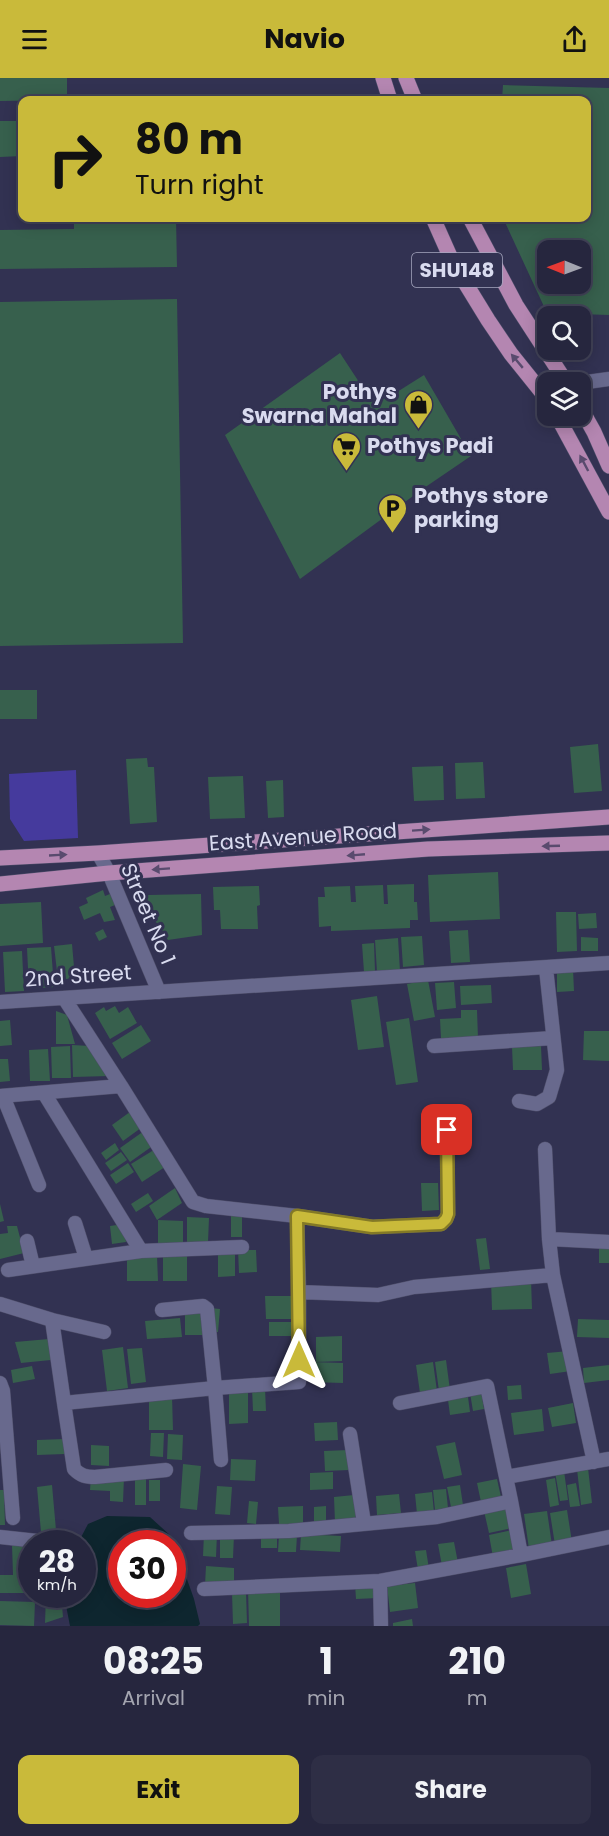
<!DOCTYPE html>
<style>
:root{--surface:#26263e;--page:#2e2e45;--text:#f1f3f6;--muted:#a4a5b0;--line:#424358;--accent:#c9ba3a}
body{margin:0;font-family:Poppins,sans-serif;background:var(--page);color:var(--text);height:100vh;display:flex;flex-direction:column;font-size:22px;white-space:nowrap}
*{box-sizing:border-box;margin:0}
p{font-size:20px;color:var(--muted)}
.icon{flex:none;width:33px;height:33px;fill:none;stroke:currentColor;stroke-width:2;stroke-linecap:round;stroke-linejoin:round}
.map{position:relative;height:1548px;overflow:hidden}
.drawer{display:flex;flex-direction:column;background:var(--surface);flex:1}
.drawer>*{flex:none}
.top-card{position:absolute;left:18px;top:18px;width:573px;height:126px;border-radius:12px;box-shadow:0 3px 15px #0003,0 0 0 2px var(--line);background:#c9ba3a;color:#111;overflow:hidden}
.needle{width:39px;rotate:271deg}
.controls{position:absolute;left:537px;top:162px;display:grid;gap:12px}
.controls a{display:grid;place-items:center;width:54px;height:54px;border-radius:12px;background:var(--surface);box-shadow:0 3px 15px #0003,0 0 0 2px var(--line);font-size:30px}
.speed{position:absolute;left:18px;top:1452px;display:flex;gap:12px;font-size:30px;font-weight:700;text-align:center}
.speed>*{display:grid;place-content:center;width:78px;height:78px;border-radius:50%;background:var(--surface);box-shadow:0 3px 15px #0003,0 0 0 2px var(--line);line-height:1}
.speed small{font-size:15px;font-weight:400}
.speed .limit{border:9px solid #d22;background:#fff;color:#111}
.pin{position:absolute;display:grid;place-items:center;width:51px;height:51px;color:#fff;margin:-26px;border-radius:12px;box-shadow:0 3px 9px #0006}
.me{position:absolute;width:66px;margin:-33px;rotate:0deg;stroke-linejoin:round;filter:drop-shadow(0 0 4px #0008)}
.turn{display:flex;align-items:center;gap:21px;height:126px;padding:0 18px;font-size:27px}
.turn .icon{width:78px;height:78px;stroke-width:2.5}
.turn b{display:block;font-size:42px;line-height:51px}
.eta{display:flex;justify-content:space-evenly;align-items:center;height:102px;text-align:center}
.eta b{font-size:36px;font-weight:700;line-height:42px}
.button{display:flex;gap:12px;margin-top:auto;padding:12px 18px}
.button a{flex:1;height:69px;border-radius:12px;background:var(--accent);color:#111;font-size:24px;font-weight:700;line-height:69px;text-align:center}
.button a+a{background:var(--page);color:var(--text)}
header{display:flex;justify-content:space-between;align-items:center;height:78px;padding:0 18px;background:var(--accent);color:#111;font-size:27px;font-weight:700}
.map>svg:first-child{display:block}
.green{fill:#453a9d}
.water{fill:#0e262f;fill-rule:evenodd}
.building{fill:#37604d;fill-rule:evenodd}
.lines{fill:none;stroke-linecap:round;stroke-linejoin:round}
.minor-casing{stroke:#4f4f6b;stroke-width:15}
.major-casing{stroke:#4f4f6b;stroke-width:16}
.minor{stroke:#68698d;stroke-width:14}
.major{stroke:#b486b1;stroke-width:15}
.oneway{fill:#594b6e}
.route-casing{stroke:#837926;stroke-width:15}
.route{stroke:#c9ba3a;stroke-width:10}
.labels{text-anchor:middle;stroke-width:6;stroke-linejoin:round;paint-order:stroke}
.shield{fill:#323252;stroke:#a7a8c0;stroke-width:1.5}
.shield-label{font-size:20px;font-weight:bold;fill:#d9dbef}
.poi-label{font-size:21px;font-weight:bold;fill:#d9dbef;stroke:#323252;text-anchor:start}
.street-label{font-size:21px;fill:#d9dbef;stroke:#323252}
</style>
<header><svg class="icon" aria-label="menu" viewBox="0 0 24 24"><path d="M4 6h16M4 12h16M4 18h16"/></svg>Navio<svg class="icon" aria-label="share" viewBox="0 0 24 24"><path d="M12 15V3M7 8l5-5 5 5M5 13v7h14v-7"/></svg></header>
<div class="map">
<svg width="609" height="1548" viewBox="0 0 609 1548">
<rect width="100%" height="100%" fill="#323252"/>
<path class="green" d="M 76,692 L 78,760 L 24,763 L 10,741 L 9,696 Z"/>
<path class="water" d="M 107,1438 L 150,1439 L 172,1459 L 194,1521 L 200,1546 L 198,1548 L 70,1548 L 64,1517 L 82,1516 L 82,1466 L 78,1465 L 88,1446 ZM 122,1466 L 172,1466 L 172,1516 L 122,1516 Z"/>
<path class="building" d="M 0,0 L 67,0 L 67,22 L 0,23 Z
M 503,7 L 609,10 L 609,237 L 547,235 L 503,140 L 586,140 L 586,22 L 502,22 ZM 548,172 L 580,172 L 580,206 L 548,206 Z
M 0,43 L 22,43 L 22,78 L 0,79 Z
M 74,140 L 176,140 L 177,189 L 0,191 L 0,152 L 74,151 Z
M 177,221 L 183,565 L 0,568 L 0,224 Z
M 340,275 L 359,304 L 397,314 L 424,297 L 471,378 L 424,410 L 300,501 L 225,357 Z
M 0,612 L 37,612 L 37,641 L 0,641 Z
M 598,666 L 602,713 L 574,715 L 570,669 Z
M 147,680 L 148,689 L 154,689 L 157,744 L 130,746 L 126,681 Z
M 483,684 L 485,720 L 456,721 L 455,685 Z
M 443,688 L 444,722 L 414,723 L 412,689 Z
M 243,698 L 245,740 L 210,741 L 208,699 Z
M 283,702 L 284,739 L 268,740 L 266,703 Z
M 498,794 L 500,841 L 430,844 L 428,797 Z
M 414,806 L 414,824 L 417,824 L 418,842 L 410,842 L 410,850 L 331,853 L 331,848 L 319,849 L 318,819 L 325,819 L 324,809 L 350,808 L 351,824 L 356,824 L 355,808 L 383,807 L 384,826 L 388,826 L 387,807 Z
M 259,808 L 260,827 L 257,828 L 258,851 L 221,851 L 220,832 L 214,832 L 213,809 Z
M 103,812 L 105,818 L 110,816 L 115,827 L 110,829 L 115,842 L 104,844 L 100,835 L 84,842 L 79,829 L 88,825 L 86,820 Z
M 201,816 L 202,857 L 168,862 L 144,826 L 148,817 Z
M 41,824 L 43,865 L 0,868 L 0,826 Z
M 556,834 L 576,834 L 577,873 L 557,874 Z
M 596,835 L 597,850 L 579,851 L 578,836 Z
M 103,851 L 107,859 L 99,863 L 95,855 Z
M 468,852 L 470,884 L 451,885 L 449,853 Z
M 422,858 L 424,887 L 403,889 L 401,859 Z
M 581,859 L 598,860 L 598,873 L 581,873 Z
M 398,860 L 400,893 L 377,894 L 375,862 Z
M 374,865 L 375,893 L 364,894 L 362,866 Z
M 72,866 L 75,900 L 58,902 L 54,868 Z
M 51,869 L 54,909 L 29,911 L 27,870 Z
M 22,873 L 24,913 L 5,914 L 3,874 Z
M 573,891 L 574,913 L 557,914 L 557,892 Z
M 428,902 L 435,939 L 414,943 L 407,906 Z
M 454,904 L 456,930 L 437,932 L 435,905 Z
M 491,907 L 492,925 L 461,927 L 460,908 Z
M 377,918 L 384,969 L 358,972 L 351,922 Z
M 115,928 L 119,935 L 128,929 L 137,945 L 110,961 L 95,935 L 104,929 L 106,933 Z
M 461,932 L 477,932 L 478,960 L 441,960 L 440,941 L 461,940 Z
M 56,933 L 67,937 L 75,966 L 56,966 Z
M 409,940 L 418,1004 L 396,1007 L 386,944 Z
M 10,942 L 12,967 L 0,968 L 0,943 Z
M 141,947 L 151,963 L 122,981 L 112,965 Z
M 584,953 L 609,953 L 609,983 L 583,982 Z
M 72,967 L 90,968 L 109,998 L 73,999 Z
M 70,968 L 71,1000 L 52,1000 L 51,969 Z
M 541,968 L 542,992 L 513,992 L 512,969 Z
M 48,971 L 50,1003 L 30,1003 L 29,972 Z
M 0,981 L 8,981 L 10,1003 L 0,1004 Z
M 134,1031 L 145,1047 L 123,1063 L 112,1047 Z
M 144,1053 L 154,1067 L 130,1084 L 120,1070 Z
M 115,1065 L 119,1072 L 106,1082 L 101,1075 Z
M 157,1070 L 168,1087 L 142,1104 L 131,1086 Z
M 121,1074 L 127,1082 L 111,1093 L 105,1085 Z
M 128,1085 L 134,1094 L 116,1106 L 110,1097 Z
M 421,1105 L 438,1105 L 439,1132 L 422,1133 Z
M 175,1110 L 182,1125 L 157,1142 L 149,1128 Z
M 148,1115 L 153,1123 L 136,1134 L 131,1126 Z
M 0,1126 L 4,1143 L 0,1144 Z
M 231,1133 L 242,1133 L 242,1159 L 231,1159 Z
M 187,1139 L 209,1140 L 208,1164 L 187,1164 Z
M 158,1142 L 183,1143 L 183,1166 L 158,1165 Z
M 123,1146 L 126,1164 L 112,1166 L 110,1148 Z
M 7,1148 L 17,1148 L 24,1175 L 0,1181 L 0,1156 L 8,1155 Z
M 486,1160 L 490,1191 L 480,1192 L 476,1161 Z
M 609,1170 L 609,1185 L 599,1185 L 599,1171 Z
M 218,1171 L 235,1171 L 235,1198 L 218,1199 Z
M 238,1172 L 256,1172 L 257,1194 L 239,1195 Z
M 127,1178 L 157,1178 L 158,1203 L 127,1203 Z
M 163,1178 L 187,1178 L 187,1203 L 163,1203 Z
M 531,1201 L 532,1231 L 492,1232 L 491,1202 Z
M 265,1218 L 297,1218 L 297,1241 L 266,1241 Z
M 210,1230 L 220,1231 L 218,1254 L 210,1254 Z
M 185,1236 L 204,1236 L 207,1257 L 185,1257 Z
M 180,1240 L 182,1259 L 147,1261 L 145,1243 Z
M 578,1241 L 609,1242 L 609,1260 L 577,1259 Z
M 269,1244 L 294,1244 L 295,1258 L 269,1258 Z
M 342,1258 L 342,1283 L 316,1284 L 316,1259 Z
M 49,1261 L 51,1282 L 21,1285 L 15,1264 Z
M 123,1269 L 128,1310 L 107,1313 L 102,1272 Z
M 142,1270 L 146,1304 L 131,1306 L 127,1271 Z
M 569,1273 L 571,1293 L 550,1296 L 547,1275 Z
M 446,1282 L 450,1312 L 439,1313 L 435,1284 Z
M 310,1284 L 343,1285 L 343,1305 L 310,1304 Z
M 433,1284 L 437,1313 L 420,1315 L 416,1287 Z
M 609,1287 L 609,1302 L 584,1305 L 583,1290 Z
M 32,1288 L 35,1301 L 13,1305 L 11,1292 Z
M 521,1307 L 522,1321 L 508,1322 L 507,1308 Z
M 248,1309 L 248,1345 L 229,1346 L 229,1310 Z
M 252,1310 L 265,1310 L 266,1333 L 253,1333 Z
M 481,1313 L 484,1331 L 473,1333 L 470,1315 Z
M 149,1318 L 172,1318 L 173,1352 L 149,1352 Z
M 468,1319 L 470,1334 L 450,1337 L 448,1322 Z
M 573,1325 L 576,1345 L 552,1349 L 548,1330 Z
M 542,1331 L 544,1353 L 514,1357 L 511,1335 Z
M 337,1344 L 338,1362 L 315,1363 L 314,1345 Z
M 151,1355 L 164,1355 L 163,1379 L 150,1378 Z
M 168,1356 L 183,1357 L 182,1382 L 167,1381 Z
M 65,1361 L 65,1376 L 37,1377 L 37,1362 Z
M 455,1364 L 462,1397 L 444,1401 L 436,1368 Z
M 91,1367 L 109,1368 L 109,1388 L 91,1387 Z
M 349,1372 L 349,1392 L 325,1393 L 324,1373 Z
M 231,1381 L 256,1382 L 255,1403 L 230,1402 Z
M 183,1386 L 201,1388 L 197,1432 L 180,1430 Z
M 588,1390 L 592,1425 L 581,1427 L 577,1391 Z
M 564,1393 L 568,1422 L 560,1423 L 555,1394 Z
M 333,1394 L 333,1411 L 310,1412 L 310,1395 Z
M 135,1398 L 146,1398 L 146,1427 L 135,1427 Z
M 91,1399 L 124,1399 L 123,1424 L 110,1423 L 110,1413 L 90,1412 Z
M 555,1400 L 559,1427 L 550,1429 L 546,1402 Z
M 497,1401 L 501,1419 L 481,1424 L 477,1405 Z
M 149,1402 L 160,1402 L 160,1423 L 149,1423 Z
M 576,1405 L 580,1428 L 570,1429 L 567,1407 Z
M 52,1407 L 56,1452 L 41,1454 L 37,1409 Z
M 460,1407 L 463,1427 L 451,1429 L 447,1409 Z
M 217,1408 L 232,1409 L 230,1437 L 215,1436 Z
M 446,1411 L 448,1430 L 435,1432 L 433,1412 Z
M 0,1412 L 4,1412 L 5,1447 L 0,1447 Z
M 432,1414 L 434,1434 L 417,1436 L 415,1416 Z
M 399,1416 L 401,1435 L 377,1437 L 376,1418 Z
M 354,1417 L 356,1442 L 335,1444 L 334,1419 Z
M 249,1423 L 258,1424 L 256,1446 L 247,1445 Z
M 303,1428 L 303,1446 L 279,1446 L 278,1429 Z
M 326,1428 L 326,1445 L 314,1445 L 314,1429 Z
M 507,1428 L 512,1450 L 489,1455 L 484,1433 Z
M 567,1432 L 572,1464 L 555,1467 L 550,1435 Z
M 547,1433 L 552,1467 L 529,1471 L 524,1436 Z
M 512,1452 L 517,1474 L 493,1479 L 489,1457 Z
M 261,1455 L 277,1455 L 277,1470 L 261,1470 Z
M 204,1456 L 217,1456 L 216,1479 L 203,1478 Z
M 279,1456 L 297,1457 L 296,1474 L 278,1474 Z
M 301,1456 L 341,1458 L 340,1474 L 300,1472 Z
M 220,1457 L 234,1457 L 233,1480 L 220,1480 Z
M 454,1464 L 458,1485 L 442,1488 L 438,1466 Z
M 12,1467 L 32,1467 L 32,1515 L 0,1515 L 0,1497 L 13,1497 Z
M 426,1472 L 429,1491 L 418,1492 L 415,1473 Z
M 526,1486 L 531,1516 L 511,1520 L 506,1490 Z
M 206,1488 L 234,1490 L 234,1508 L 205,1507 Z
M 377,1505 L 378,1520 L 356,1521 L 355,1506 Z
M 415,1505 L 418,1530 L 390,1534 L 387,1508 Z
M 248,1511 L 280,1511 L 280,1548 L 249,1548 Z
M 246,1514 L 247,1545 L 233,1546 L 232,1515 Z
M 46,1516 L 61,1516 L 63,1539 L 45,1545 Z
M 0,1523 L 35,1524 L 34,1548 L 0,1547 Z
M 412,1541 L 413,1548 L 393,1548 L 393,1545 Z"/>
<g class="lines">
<defs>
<path id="minor" d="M 580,305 L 609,301
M 98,775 L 109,795 L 159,914
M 0,924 L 609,885
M 434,968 L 553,960
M 121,1008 L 193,1124 L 206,1128 L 297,1138 L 372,1149 L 441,1146 L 446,1141 L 448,1136 L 447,1052
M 44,1015 L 141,1173
M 0,1018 L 121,1008 L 64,920
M 3,1018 L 39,1107
M 519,1023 L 537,1026 L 549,1019 L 557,992 L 546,890
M 545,1071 L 549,1161 L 553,1197 L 594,1384
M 297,1138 L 299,1214 L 378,1217 L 414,1209 L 553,1197
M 75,1145 L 86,1180
M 549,1161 L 609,1164
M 27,1163 L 33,1188
M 8,1192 L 141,1173 L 242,1169
M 0,1226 L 52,1242
M 162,1232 L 203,1228 L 207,1231 L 215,1310 L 299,1304 L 299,1214
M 104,1254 L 52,1242 L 64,1325 L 215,1310 L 221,1382
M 0,1305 L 3,1313 L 13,1440
M 64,1325 L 74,1391 C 81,1398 86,1399 95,1399 L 166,1392
M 400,1325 L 487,1308 L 511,1423 L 521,1477
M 350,1356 L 364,1445
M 506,1399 L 609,1381
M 191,1455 L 289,1453 L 437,1439 L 511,1423
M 0,1459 L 37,1463
M 380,1503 L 381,1548
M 204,1511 L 380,1503 L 521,1477 L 609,1459"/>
<path id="major" d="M 383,0 L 390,22
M 406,0 L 415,22
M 433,140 L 453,185 L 488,242 L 511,276 L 548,322
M 470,140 L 516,227 L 566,304
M 580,329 L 594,354 L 609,388
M 557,338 L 609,434
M 0,780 L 98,775 L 609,739
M 0,806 L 109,795 L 428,771 L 609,765"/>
</defs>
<use href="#minor" class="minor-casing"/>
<use href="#major" class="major-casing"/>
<use href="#minor" class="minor"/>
<use href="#major" class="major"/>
</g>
<defs><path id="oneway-solid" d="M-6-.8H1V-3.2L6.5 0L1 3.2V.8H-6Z" transform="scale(1.5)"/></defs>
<g class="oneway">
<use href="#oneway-solid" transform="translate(517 283) rotate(-130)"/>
<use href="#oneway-solid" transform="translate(584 385) rotate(-118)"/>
<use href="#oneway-solid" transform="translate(421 752) rotate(-4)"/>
<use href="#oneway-solid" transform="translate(551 768) rotate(178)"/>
<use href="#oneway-solid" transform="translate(58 777) rotate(-3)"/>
<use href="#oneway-solid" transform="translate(356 777) rotate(175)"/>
<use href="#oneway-solid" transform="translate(161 791) rotate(176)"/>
</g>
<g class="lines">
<defs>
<path id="route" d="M 299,1282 L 297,1138 L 372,1149 L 441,1146 L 446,1141 L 448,1136 L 447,1052"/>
</defs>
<use href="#route" class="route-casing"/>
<use href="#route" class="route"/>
</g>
<defs>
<symbol id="shop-pin" viewBox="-11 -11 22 30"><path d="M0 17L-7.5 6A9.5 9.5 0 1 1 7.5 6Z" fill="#c9ba3a" stroke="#323252"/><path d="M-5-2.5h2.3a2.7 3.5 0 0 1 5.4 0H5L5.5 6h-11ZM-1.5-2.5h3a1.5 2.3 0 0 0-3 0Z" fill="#111"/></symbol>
<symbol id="supermarket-pin" viewBox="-11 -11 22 30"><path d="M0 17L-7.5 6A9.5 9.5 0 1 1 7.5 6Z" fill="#c9ba3a" stroke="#323252"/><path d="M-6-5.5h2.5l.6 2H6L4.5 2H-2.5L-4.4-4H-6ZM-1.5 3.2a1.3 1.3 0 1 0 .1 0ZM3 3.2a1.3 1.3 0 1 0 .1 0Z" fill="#111"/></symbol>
<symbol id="parking-pin" viewBox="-11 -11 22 30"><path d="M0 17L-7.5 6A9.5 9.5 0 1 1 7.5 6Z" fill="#c9ba3a" stroke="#323252"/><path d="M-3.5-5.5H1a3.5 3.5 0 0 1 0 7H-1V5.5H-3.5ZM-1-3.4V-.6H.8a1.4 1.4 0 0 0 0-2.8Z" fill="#111"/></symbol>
</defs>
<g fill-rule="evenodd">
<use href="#shop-pin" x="402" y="310" width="33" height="45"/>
<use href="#supermarket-pin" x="330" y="352" width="33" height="45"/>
<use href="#parking-pin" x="376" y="414" width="33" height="45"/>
</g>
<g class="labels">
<rect class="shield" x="412" y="175" width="90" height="34" rx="4.5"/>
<g class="shield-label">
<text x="457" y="199">SHU148</text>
</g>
<g class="poi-label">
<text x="397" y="321" text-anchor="end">Pothys<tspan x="397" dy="24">Swarna Mahal</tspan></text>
<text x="367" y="375">Pothys Padi</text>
<text x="414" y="425">Pothys store<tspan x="414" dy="24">parking</tspan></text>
</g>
<g class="street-label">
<text transform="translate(303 759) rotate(-4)" y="7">East Avenue Road</text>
<text transform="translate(148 836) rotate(67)" y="7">Street No 1</text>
<text transform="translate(78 898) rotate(-4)" y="7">2nd Street</text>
</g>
</g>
</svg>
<div class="controls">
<a><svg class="needle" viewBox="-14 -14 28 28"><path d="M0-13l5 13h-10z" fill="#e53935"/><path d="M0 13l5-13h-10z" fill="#a4a5b0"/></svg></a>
<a><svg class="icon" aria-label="search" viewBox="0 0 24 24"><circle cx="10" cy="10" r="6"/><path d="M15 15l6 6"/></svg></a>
<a><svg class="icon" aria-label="layers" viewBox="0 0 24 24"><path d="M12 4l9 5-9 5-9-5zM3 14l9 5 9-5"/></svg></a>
</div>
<div class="speed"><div>28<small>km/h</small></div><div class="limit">30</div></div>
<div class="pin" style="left:447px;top:1052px;background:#d93025"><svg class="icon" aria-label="arrive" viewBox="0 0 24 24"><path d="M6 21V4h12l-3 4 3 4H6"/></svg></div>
<svg class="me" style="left:299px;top:1282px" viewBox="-20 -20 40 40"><path d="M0-17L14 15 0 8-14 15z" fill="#c9ba3a" stroke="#fff" stroke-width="4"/></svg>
<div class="top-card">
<div class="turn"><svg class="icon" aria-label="right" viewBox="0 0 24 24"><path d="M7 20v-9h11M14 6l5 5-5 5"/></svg><div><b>80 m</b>Turn right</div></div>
</div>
</div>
<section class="drawer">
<div class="eta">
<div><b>08:25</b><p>Arrival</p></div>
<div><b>1</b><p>min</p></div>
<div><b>210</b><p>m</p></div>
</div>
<div class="button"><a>Exit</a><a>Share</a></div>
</section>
